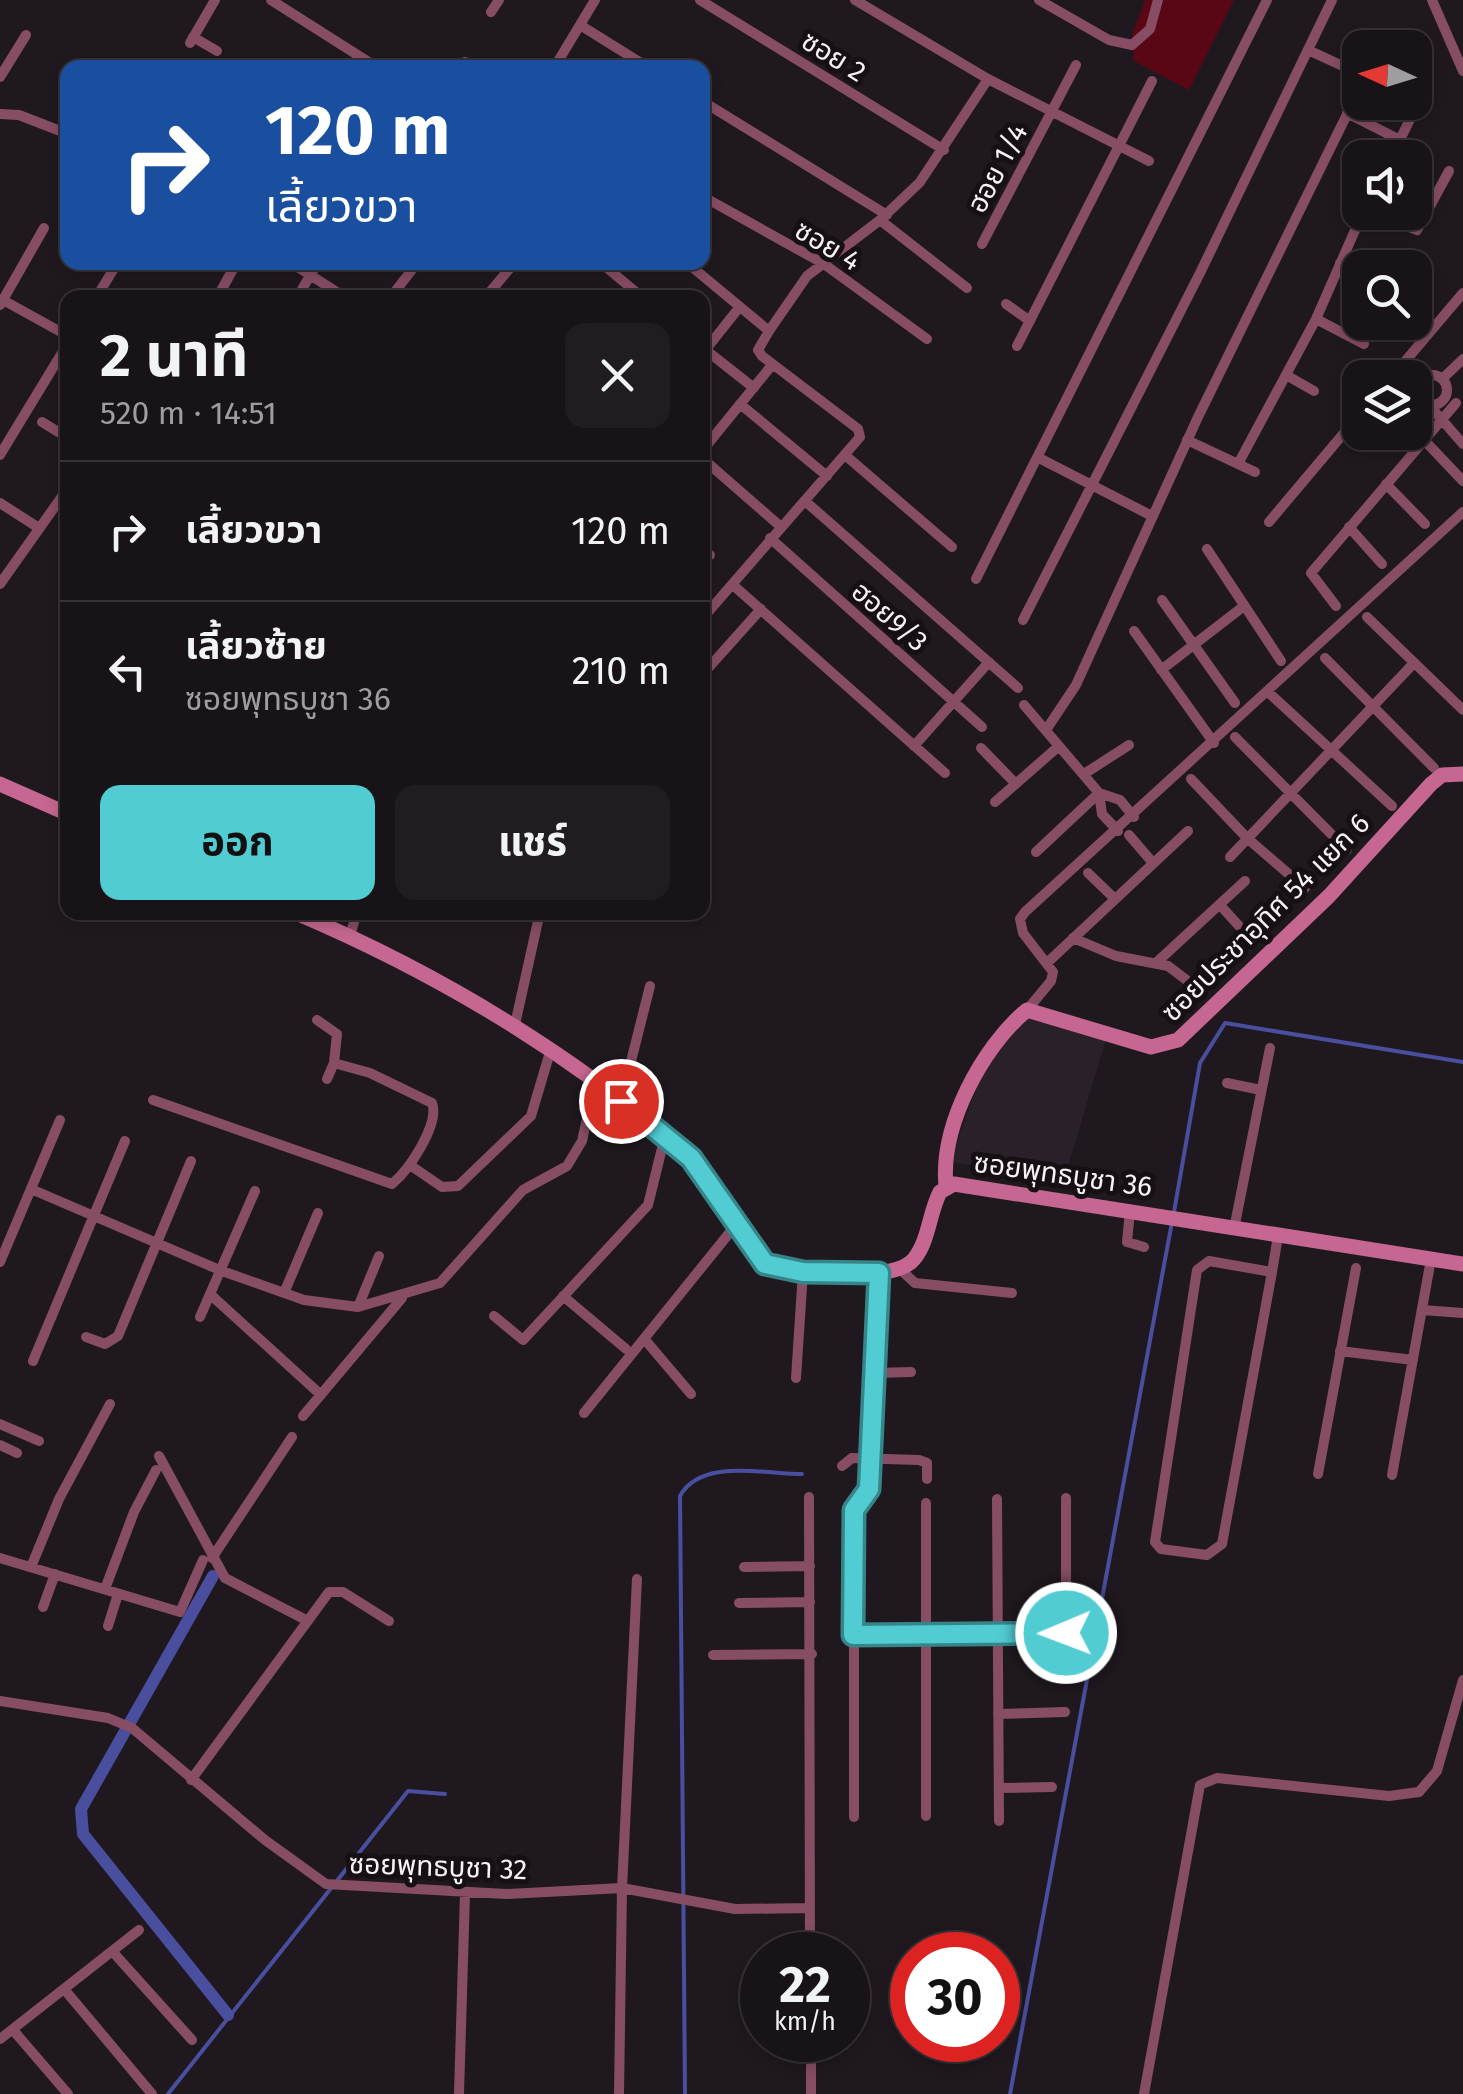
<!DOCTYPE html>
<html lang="th">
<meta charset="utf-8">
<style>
:root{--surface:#171317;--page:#201c20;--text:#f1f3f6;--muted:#9e9ea1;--line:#363236;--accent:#51ccd3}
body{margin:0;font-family:"Fira Sans","Noto Sans Thai",sans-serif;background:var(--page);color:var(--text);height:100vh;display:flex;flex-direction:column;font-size:38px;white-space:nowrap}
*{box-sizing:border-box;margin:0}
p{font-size:32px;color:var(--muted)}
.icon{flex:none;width:55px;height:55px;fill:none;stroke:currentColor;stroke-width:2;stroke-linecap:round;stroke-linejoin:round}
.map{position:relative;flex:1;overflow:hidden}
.details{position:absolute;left:60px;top:290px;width:650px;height:630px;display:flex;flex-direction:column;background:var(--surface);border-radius:20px;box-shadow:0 5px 15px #0003,0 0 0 2px var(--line)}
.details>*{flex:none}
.top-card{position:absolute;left:60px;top:60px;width:650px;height:210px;border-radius:20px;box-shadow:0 5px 15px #0003,0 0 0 2px var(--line);background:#1a4fa0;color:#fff;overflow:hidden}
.needle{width:65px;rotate:274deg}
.controls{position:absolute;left:1342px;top:30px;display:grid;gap:20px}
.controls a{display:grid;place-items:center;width:90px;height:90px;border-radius:20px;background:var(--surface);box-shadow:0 5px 15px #0003,0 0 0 2px var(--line);font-size:50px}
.speed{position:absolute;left:740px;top:1932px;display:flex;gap:20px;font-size:50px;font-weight:700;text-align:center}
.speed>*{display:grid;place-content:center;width:130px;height:130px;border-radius:50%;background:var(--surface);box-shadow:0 5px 15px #0003,0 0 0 2px var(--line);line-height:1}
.speed small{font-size:25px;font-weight:400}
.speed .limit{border:15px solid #d22;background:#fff;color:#111}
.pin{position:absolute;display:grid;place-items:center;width:85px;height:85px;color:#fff;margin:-42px;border:5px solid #fff;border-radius:50%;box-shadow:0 2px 10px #0007}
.me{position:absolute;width:110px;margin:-55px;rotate:269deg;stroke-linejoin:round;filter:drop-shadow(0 0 8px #0008)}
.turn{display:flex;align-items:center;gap:35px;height:210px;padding:0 40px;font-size:45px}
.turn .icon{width:130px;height:130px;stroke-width:2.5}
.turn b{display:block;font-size:70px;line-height:85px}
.round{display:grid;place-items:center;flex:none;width:105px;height:105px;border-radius:20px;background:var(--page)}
.overview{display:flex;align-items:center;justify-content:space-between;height:170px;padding:0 40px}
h1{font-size:60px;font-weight:700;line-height:75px}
.primary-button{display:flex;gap:20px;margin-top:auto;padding:20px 40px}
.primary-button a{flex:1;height:115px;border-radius:20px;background:var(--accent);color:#111;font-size:40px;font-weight:700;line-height:115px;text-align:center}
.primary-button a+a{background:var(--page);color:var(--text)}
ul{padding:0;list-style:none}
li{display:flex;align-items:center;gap:30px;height:140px;padding:0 40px;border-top:2px solid var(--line)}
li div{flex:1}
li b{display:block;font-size:38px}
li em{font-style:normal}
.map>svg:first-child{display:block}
.built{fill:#2a202a}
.green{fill:#5a0715}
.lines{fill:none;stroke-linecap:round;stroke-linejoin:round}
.stream{stroke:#494e9e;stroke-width:4}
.canal{stroke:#494e9e;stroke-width:12}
.street{stroke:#874d65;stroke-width:10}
.secondary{stroke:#c56790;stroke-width:15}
.route-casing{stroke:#358589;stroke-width:25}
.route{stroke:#51ccd3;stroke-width:18}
.labels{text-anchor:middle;stroke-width:10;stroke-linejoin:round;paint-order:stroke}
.street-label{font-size:28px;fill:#f6f2f5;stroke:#161015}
</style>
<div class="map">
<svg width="1463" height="2094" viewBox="0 0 1463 2094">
<rect width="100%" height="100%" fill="#1f191f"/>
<path class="built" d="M 1028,1017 L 1106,1039 L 1064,1180 L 950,1162 L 983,1070 Z"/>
<path class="green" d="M 1145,0 L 1234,0 L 1189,90 L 1134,61 L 1132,35 Z"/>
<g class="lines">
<path class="stream" d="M 1174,1212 L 1200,1063 L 1225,1023 L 1463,1062
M 168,2094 L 408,1791 L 445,1794
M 685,2094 L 680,1496 C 701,1458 764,1474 802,1474
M 1010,2094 L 1172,1222"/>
<path class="canal" d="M 213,1576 L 81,1809 L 83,1834 L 228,2015"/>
<path class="street" d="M 271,0 L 378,68
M 700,0 L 944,150
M 855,0 L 988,79 L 1149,161
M 1039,0 L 1109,40 L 1132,45 L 1150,29 L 1158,0
M 1432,0 L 1463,71
M 491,12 L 499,0
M 580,25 L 649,68
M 193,37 L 217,51
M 190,43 L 215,0
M 1379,48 L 1384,38
M 1308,50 L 1360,74
M 465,62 L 472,68
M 102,68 L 104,63
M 554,68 L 595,0
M 0,77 L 26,35
M 702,101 L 887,215
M 1347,113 L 1400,140
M 0,114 L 19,115 L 68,134
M 1391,158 L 1418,103
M 702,196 L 824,264 L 927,339
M 1373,212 L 1417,230 L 1449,171
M 880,220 L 967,288
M 982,244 L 1076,65
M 290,262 L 346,298
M 600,262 L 643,298
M 686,262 L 769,331 L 807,276 L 880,220 L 920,182 L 988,79
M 1340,263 L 1360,272
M 151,265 L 153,262
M 96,298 L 116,265
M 217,298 L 237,262
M 297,298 L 318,262
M 390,298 L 418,262
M 485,298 L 515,262
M 3,300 L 68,336
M 1006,304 L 1030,321
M 0,305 L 44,228
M 1316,319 L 1364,344
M 1017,346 L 1152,81
M 702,347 L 754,388
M 703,353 L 738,309
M1417 390a15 15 0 1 1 30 0a15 15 0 1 1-30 0Z
M 1286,375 L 1314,391
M 1391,378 L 1463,293
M 1442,379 L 1463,359
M 740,404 L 827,476
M 1429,405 L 1463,444
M 42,422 L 68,438
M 1187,440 L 1255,472
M 1424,440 L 1463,481
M 702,451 L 772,365
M 0,455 L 68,343
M 845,455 L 952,547
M 702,458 L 780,526
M 1039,458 L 1152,516
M 1238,464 L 1316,319 L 1363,212
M 1386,484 L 1425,524
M 805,501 L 1018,688
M 0,503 L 39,528
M 1269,522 L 1360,414
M 1349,527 L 1382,564
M 770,538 L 982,727
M 702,549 L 710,555
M 1207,549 L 1281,661
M 976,579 L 1267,0
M 0,584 L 68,488
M 733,585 L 945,773
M 1162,600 L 1235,703
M 1336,606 L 1311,573 L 1456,403
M 1367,617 L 1463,710
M 702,619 L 860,437 L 858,429 L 762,356 L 758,350 L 769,331
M 1023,620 L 1200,273 L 1332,0
M 1134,631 L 1214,743
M 1325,658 L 1434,768
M 1161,670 L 1244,606
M 702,675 L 761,609
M 1268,692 L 1392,806
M 1024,705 L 1099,793 L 1102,814 L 1118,831
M 1046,730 L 1076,685 L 1198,417 L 1360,88
M 1235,737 L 1347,850
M 914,746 L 989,662
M 981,748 L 1016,784
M 1084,774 L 1129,745
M 1191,779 L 1247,838 L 1305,888
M 1099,793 L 1120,800 L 1134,817
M 995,802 L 1059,746
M 1129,835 L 1153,863
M 1036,852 L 1099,793
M 1230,857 L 1413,664
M 1088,873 L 1113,897
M 1220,905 L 1248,936
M 350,936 L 357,912
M 1073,938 L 1116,956 L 1168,966 L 1201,991
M 1048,962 L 1188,831
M 1157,962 L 1245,881
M 1027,1010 L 1051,981 L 1053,972 L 1023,933 L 1020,919 L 1025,912 L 1463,512
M 317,1020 L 337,1034 L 334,1063
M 514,1029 L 540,912
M 1227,1083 L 1261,1090
M 153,1100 L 392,1184 C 409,1170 440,1124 432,1103 L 370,1073 L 334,1063 L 327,1079
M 621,1101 L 650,986
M 410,1165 L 442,1187 L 458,1186 L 531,1116 L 550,1052
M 31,1189 L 222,1271 L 304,1300 L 358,1307 L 440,1283 L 523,1190 L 567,1166 L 582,1141 L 595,1083
M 1130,1211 L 1127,1242 L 1144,1247
M 1234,1229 L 1270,1048
M 1209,1261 L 1272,1272 L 1222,1544 L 1207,1555 L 1161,1549 L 1155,1542 L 1197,1270 Z
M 0,1262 L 60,1120
M 901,1270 L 915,1283 L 1012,1293
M 1272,1272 L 1278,1236
M 284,1293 L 318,1213
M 211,1295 L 321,1395
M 563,1296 L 626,1349
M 358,1307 L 379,1256
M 1422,1310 L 1463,1313
M 494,1316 L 523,1340 L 648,1205 L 665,1136
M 200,1317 L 255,1191
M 86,1337 L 105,1344 L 118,1336 L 191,1161
M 646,1341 L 691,1394
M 1340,1351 L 1413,1360
M 33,1361 L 125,1141
M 875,1373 L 911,1372
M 796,1378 L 803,1272
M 584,1413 L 735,1226
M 303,1416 L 402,1298
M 0,1424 L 39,1441
M 0,1445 L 17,1453
M 159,1456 L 225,1578 L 308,1621
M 842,1466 L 852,1458 L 919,1460 L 927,1463 L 927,1479
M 1318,1474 L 1356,1268
M 1392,1475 L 1431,1259
M 809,1497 L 810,1955
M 1066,1498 L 1066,1633
M 997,1499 L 999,1821
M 0,1558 L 180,1612 L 203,1560
M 212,1558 L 292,1437
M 31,1567 L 59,1499 L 110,1404
M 744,1567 L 810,1566
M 105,1589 L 134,1512 L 156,1470
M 739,1603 L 810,1602
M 43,1607 L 55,1574
M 108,1626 L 118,1594
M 853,1635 L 1074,1632
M 713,1655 L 812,1654
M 0,1701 L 108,1718 L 132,1728 L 265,1840 L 326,1884 L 506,1894 L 622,1888 L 735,1909 L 810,1908
M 998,1714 L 1065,1712
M 191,1780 L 329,1592 L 343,1592 L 389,1621
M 999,1788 L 1052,1787
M 926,1816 L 926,1503
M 854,1817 L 854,1510 L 869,1489 L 879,1273
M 112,1951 L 192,2040
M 64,1989 L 152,2094
M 13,2030 L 68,2094
M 0,2039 L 139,1930
M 811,2040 L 811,2094
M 459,2094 L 465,1893
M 619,2094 L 622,1888 L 637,1579
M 1144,2094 L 1200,1785 L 1217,1778 L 1389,1796 L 1419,1792 L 1437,1771 L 1463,1680"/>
<path class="secondary" d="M 0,784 L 68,814
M 294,912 C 431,970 563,1049 677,1145 C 714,1176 733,1249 775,1269 C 803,1274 896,1283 914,1259 C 929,1241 929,1213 940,1192 L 954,1184 L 1463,1264
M 946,1186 C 940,1126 982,1047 1027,1010 L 1151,1047 L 1178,1040 L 1329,896 L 1431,784 L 1442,775 L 1463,774"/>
</g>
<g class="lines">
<defs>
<path id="route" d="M 621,1101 L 691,1158 L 765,1264 L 803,1272 L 879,1273 L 869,1489 L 854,1510 L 853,1635 L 1066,1633"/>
</defs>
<use href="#route" class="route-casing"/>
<use href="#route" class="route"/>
</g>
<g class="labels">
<g class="street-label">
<text transform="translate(834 56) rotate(32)" y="10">ซอย 2</text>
<text transform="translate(997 168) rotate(-62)" y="10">ฮอย 1/4</text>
<text transform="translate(828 245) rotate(31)" y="10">ซอย 4</text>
<text transform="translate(890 616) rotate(41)" y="10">ฮอย9/3</text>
<text transform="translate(1265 917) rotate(-45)" y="10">ซอยประชาอุทิศ 54 แยก 6</text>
<text transform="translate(1063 1174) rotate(8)" y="10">ซอยพุทธบูชา 36</text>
<text transform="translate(438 1866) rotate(2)" y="10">ซอยพุทธบูชา 32</text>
</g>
</g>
</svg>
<div class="controls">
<a><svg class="needle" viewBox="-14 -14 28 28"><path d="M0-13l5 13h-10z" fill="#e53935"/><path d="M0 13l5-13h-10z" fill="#9e9ea1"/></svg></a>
<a><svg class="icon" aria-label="sound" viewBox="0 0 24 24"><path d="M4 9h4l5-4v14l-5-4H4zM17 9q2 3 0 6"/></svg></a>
<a><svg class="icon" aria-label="search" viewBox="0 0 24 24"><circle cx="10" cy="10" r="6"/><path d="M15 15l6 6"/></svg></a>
<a><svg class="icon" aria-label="layers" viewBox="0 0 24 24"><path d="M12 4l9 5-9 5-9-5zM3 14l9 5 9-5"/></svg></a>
</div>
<div class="speed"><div>22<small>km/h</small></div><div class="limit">30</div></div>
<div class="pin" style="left:621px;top:1101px;background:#d93025"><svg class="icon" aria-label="arrive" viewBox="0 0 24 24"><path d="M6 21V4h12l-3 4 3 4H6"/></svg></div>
<svg class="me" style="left:1066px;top:1633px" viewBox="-20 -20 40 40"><circle r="17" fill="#51ccd3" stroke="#fff" stroke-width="3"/><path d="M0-11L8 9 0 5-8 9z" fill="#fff"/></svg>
<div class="top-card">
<div class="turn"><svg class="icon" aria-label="right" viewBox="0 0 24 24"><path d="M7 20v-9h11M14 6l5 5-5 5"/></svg><div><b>120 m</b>เลี้ยวขวา</div></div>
</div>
<section class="details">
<div class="overview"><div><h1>2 นาที</h1><p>520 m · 14:51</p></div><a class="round"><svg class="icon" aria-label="close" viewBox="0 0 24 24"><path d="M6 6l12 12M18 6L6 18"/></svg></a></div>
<ul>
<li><svg class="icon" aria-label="right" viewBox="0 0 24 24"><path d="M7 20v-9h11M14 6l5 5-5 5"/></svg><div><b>เลี้ยวขวา</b></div><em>120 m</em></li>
<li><svg class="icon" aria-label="left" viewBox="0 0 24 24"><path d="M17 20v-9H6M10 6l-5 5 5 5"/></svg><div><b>เลี้ยวซ้าย</b><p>ซอยพุทธบูชา 36</p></div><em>210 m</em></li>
</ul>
<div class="primary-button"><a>ออก</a><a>แชร์</a></div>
</section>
</div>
